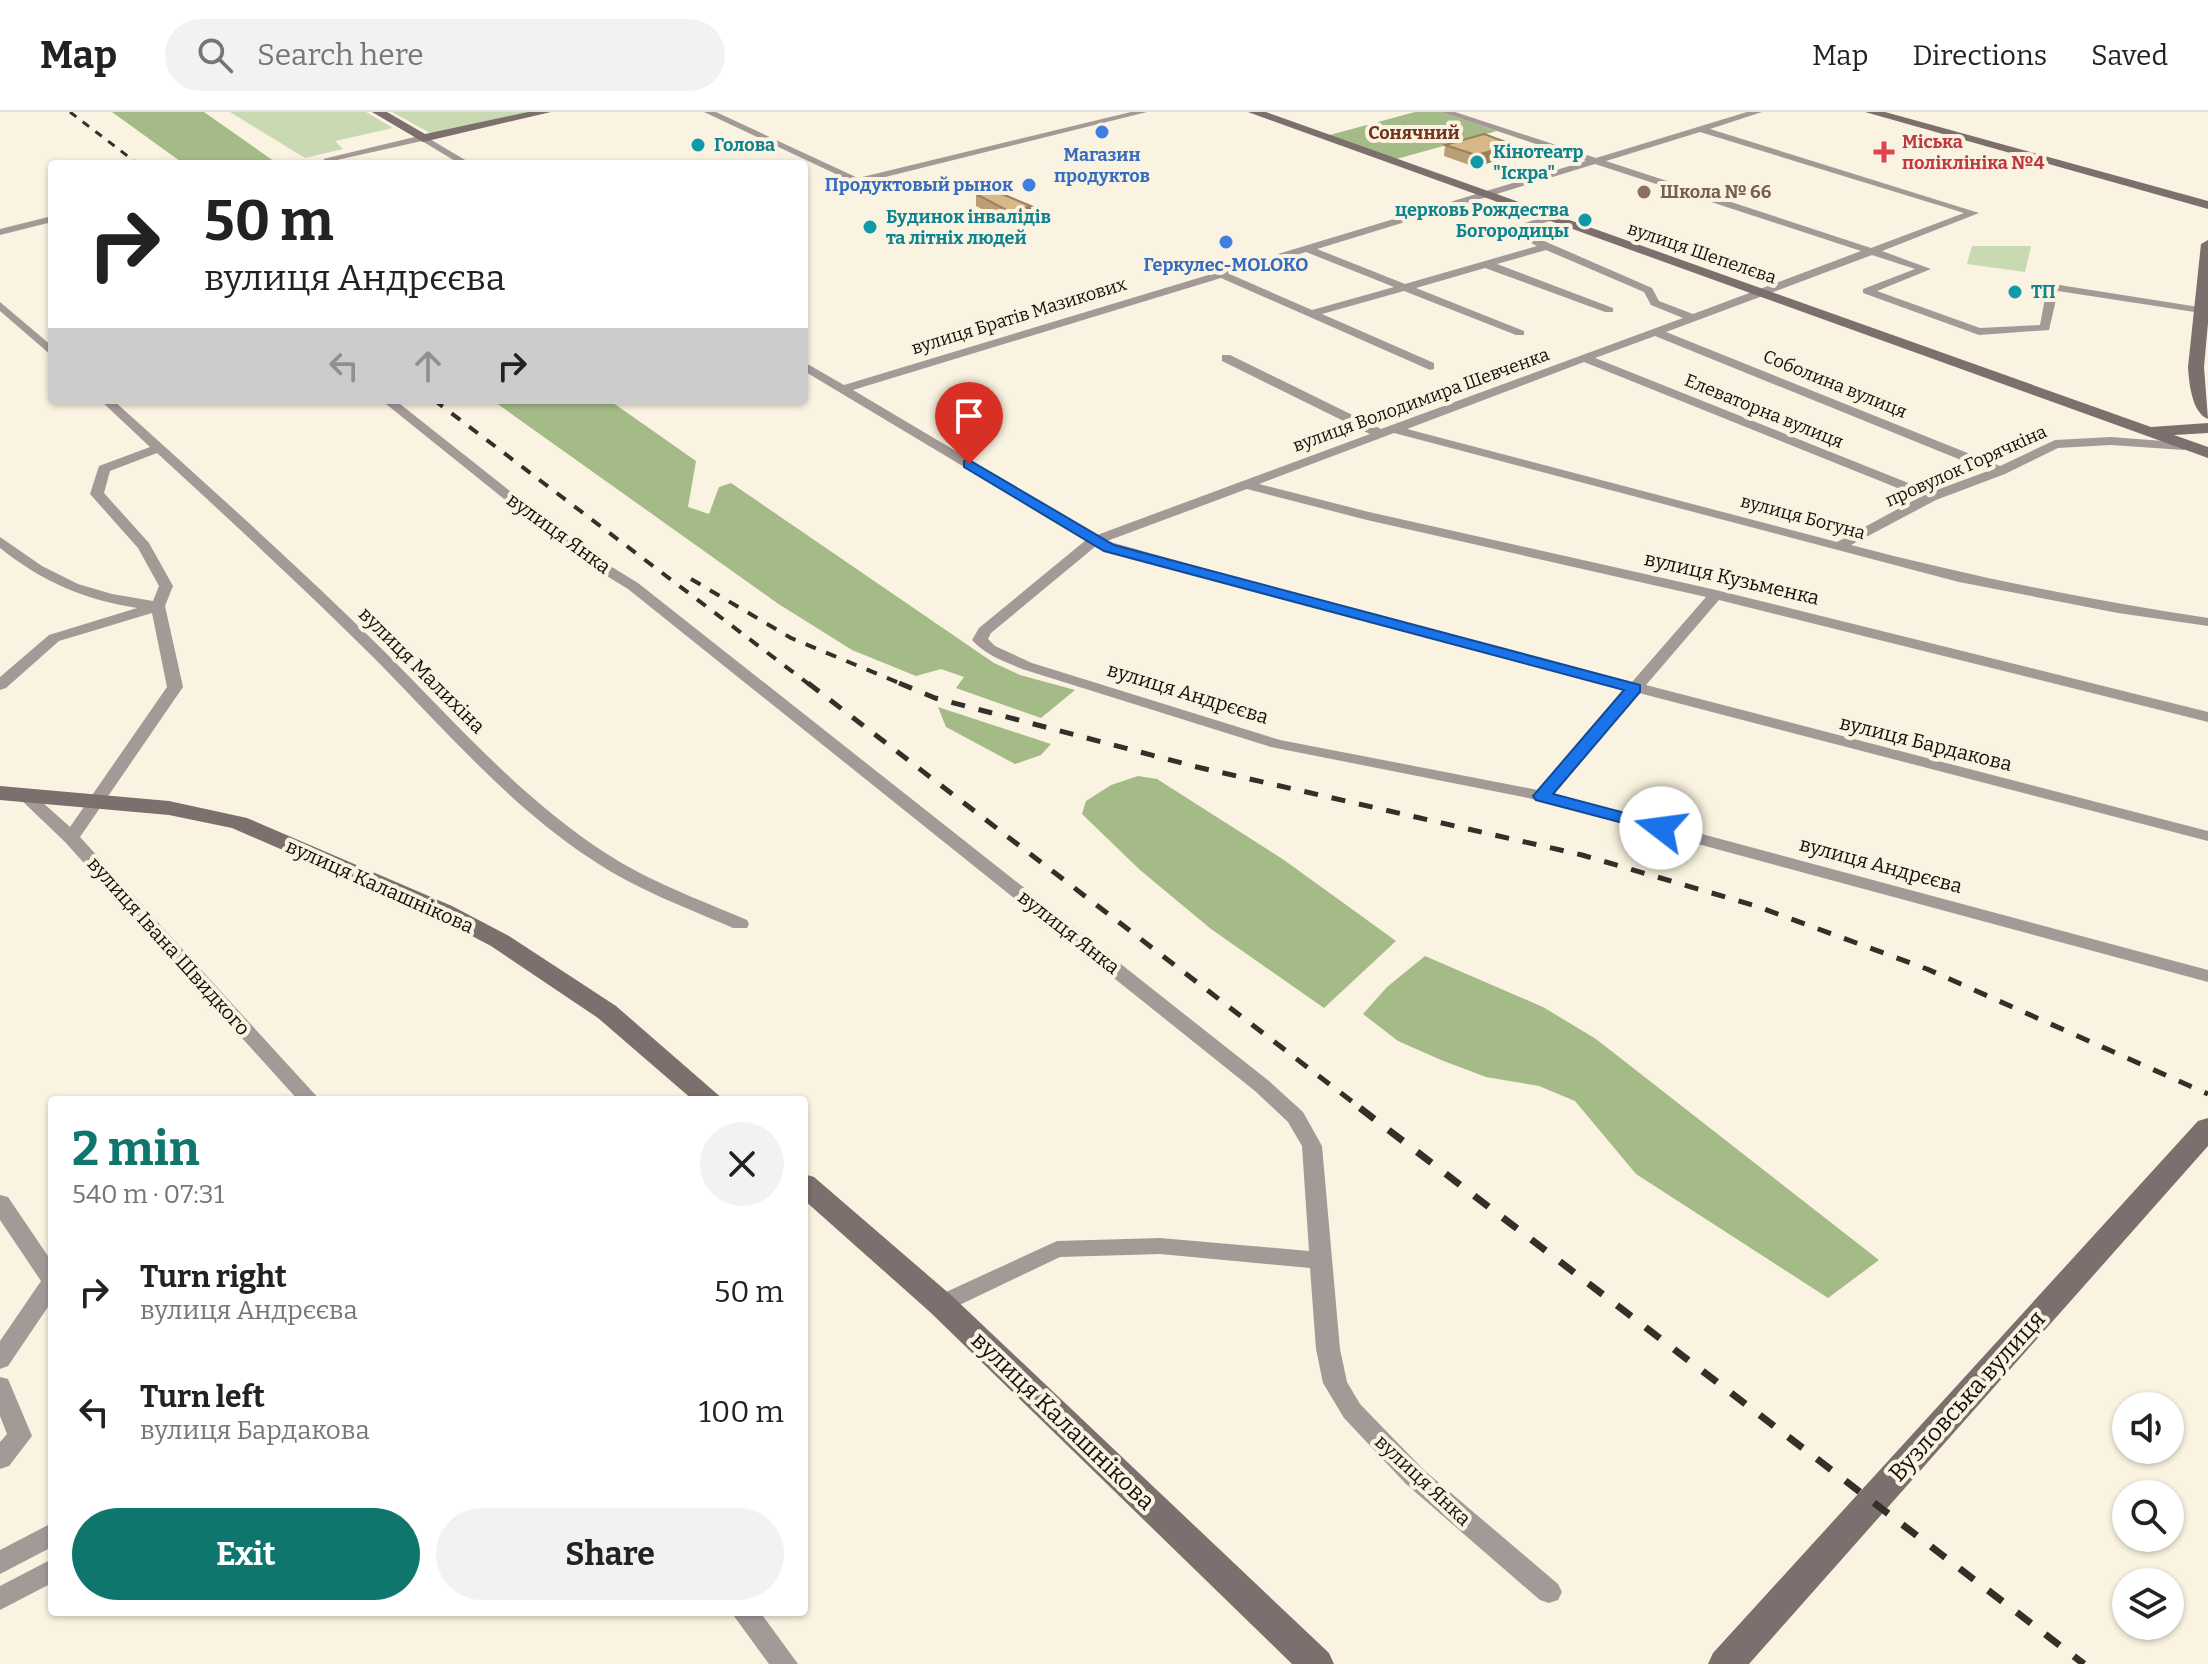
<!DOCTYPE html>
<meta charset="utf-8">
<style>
:root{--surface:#fff;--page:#f2f2f2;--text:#222;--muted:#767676;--line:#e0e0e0;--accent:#0f766e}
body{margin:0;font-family:Bitter,serif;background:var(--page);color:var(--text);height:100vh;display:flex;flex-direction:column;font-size:30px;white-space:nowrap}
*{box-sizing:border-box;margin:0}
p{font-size:26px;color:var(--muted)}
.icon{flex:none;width:44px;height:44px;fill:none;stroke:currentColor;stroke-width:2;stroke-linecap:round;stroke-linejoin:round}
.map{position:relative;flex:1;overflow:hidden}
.details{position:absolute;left:48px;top:984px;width:760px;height:520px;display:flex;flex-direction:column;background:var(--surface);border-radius:8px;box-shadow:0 2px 6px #0004}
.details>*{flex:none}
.top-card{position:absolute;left:48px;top:48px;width:760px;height:244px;border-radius:8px;box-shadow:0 2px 6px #0004;background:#fff;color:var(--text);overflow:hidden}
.controls{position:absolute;left:2112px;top:1280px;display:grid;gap:16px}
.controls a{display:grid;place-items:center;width:72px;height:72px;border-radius:50%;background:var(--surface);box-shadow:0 2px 6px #0004;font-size:40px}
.pin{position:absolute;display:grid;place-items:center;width:68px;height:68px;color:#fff;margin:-82px -34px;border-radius:50% 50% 50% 0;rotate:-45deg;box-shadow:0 0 8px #0007}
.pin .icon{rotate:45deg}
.me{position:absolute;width:88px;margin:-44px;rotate:285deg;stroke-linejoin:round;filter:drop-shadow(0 0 6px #0008)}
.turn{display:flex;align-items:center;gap:28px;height:168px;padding:0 24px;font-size:36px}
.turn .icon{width:104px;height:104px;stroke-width:2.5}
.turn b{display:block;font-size:56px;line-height:68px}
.lanes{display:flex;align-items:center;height:76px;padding:0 24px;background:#0003;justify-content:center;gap:40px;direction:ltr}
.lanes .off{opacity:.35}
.round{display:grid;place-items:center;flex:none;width:84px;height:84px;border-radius:42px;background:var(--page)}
.overview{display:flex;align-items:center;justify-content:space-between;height:136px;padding:0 24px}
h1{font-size:48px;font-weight:700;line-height:60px;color:var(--accent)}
.button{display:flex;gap:16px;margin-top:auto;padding:16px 24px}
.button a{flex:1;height:92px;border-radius:48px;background:var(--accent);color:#fff;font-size:32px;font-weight:700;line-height:92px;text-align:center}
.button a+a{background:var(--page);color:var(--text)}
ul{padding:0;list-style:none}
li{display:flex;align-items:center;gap:24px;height:120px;padding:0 24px}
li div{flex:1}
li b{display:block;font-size:30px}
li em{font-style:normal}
header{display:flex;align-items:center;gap:48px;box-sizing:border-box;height:112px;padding:0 40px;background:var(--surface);border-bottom:2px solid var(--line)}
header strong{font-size:38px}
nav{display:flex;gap:44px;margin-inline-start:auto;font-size:28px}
.search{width:560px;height:72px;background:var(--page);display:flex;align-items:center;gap:20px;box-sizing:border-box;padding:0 28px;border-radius:44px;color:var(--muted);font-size:30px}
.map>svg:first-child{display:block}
.green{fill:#c9d9b2}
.forest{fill:#a5bb87}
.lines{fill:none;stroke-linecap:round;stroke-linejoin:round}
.street{fill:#a39a98;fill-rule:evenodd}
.secondary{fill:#7c6f6d;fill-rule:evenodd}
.rail-far3{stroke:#332f29;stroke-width:3;stroke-dasharray:8 8;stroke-linecap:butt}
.rail-far2{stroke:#332f29;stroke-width:4;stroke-dasharray:11 11;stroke-linecap:butt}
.rail-far1{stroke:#332f29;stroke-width:5;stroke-dasharray:14 14;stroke-linecap:butt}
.rail{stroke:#332f29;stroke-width:7;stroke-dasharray:18 18;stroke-linecap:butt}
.wall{fill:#ba9e74}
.shaded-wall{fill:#97815e}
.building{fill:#d8b887;stroke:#97815e;stroke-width:2}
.route{fill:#1a73e8;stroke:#114b97;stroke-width:2}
.shop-dot{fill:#3f7fe0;stroke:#faf3e1;stroke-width:3}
.culture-dot{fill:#0f9aa8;stroke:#faf3e1;stroke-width:3}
.health-dot{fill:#e0444e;stroke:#faf3e1;stroke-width:3}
.education-dot{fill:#8d6e63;stroke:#faf3e1;stroke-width:3}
.labels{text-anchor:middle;stroke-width:8;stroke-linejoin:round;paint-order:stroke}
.far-neighbourhood-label{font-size:18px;font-weight:bold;fill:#722f1b;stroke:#faf3e1}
.far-health-label{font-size:18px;font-weight:bold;fill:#be3a42;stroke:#faf3e1;text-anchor:start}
.far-culture-label{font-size:18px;font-weight:bold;fill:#0d838f;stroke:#faf3e1;text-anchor:start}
.far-shop-label{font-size:18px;font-weight:bold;fill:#366cbe;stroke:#faf3e1}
.far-education-label{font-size:18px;font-weight:bold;fill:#785e54;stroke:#faf3e1;text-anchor:start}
.far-street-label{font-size:18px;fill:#14110c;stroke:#faf3e1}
.street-label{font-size:20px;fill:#14110c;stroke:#faf3e1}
.near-street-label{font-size:24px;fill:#14110c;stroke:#faf3e1}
</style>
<header>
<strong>Map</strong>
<div class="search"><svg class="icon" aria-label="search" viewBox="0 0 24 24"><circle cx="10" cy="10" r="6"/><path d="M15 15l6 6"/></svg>Search here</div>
<nav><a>Map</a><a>Directions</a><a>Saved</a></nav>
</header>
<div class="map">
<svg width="2208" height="1552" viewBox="0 0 2208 1552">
<rect width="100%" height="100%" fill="#faf3e1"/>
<path class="green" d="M 230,0 L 366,0 L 393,16 L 335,29 L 343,37 L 305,46 Z
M 392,0 L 529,0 L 430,21 Z
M 1972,134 L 2031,134 L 2025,160 L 1967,152 Z"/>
<path class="forest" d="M 112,0 L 204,0 L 278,52 L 184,52 Z
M 1415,0 L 1441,0 L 1497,19 L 1393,48 L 1326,24 Z
M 492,288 L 609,288 L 696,349 L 688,395 L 709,402 L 719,375 L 731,371 L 994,551 L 1020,563 L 1075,578 L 1041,606 L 956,576 L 964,565 L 941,557 L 916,564 L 852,538 L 777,491 Z
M 938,595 L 1051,632 L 1041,643 L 1015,652 L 946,615 Z
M 1138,664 L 1157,667 L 1284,748 L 1396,829 L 1324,896 L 1211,817 L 1140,758 L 1082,702 L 1086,689 L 1111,673 Z
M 1425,844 L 1543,895 L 1596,927 L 1879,1148 L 1828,1186 L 1636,1062 L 1575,989 L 1539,974 L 1486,965 L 1441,948 L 1398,929 L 1363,902 L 1387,875 Z"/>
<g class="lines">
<path class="street" d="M 704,0 L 716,0 L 858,66 L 1131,0 L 1147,0 L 857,72 Z
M 1441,0 L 1455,0 L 1596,46 L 1747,0 L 1762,0 L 1710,17 L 1979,101 L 1882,139 L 1931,157 L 1877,179 L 1980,216 L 2040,213 L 2047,175 L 2053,172 L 2205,196 L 2207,198 L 2201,201 L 2058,179 L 2049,218 L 1979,223 L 1863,181 L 1863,177 L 1915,157 L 1872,143 L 1666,220 L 2000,354 L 2055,328 L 2111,325 L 2189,331 L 2190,334 L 2184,338 L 2111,333 L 2058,336 L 2005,362 L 1936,388 L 1851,433 C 1969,464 2087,488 2208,506 L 2208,514 L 2118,501 L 1959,470 L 1394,321 L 1259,372 L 1369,400 L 1716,478 L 2208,600 L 2208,610 L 1719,488 L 1646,573 L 2208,719 L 2208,729 L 1639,581 L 1553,682 L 2208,858 L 2208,870 L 1528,686 L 1271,635 L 1022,557 C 1004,549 985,543 972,528 L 979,516 L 1086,428 L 804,259 L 804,250 L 844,273 L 1586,49 ZM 1700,20 L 1964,101 L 1871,136 L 1606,49 ZM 1595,52 L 1861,139 L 1693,202 L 1659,189 L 1652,176 L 1519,118 L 1550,109 L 1551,107 L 1546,104 L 1504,118 L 1537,134 L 1405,172 L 1317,137 ZM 1546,138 L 1644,180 L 1651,193 L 1683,206 L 1381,317 L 1230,243 L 1222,243 L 1222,249 L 1370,322 L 1097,423 L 853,278 L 1221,166 L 1430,258 L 1434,257 L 1434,251 L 1322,202 L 1404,179 L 1516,223 L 1524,223 L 1524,219 L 1416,176 L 1485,156 L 1605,200 L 1613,200 L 1613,196 L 1497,152 ZM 1306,140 L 1394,175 L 1312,198 L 1232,163 ZM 1655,224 L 1988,359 L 1931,380 L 1595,246 ZM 1584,250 L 1920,385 L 1837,430 L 1407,317 ZM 1247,377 L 1367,408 L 1706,485 L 1632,570 L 1357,499 L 1107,429 ZM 1096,434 L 1104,439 L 1625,578 L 1538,678 L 1280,628 L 1032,551 L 995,534 L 988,527 L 991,521 Z
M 423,23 L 472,52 L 460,52 L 422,29 L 328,50 L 323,47 Z
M 52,104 L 52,110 L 0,123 L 0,117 Z
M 0,190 L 52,234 L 52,244 L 0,199 Z
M 100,288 L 113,288 C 205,371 297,453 385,540 C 455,610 521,686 604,740 C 648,769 698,787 747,808 L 749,812 L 747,816 L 733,816 C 685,795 635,777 591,747 C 510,694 446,619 378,550 C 306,478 232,410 157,341 L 110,359 L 104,381 L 149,431 L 173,474 L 165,494 L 183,575 L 80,725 L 320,988 L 298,988 L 65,730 L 17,684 L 19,680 L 31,680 L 70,715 L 167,575 L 152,501 L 59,529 L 6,576 L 0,578 L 0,565 L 49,523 L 137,496 C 85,488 41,469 0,436 L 0,425 L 42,454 L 78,472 L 112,482 L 153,489 L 159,474 L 138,436 L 90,382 L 99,354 L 150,335 Z
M 381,288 L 395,288 L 586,439 L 638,471 L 1269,969 L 1303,1000 L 1322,1034 L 1340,1237 L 1347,1270 L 1360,1292 L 1424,1358 L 1558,1472 L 1562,1480 L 1558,1488 L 1549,1491 L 1540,1488 L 1406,1372 L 1344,1306 L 1323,1271 L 1316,1237 L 1310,1156 L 1160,1142 L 1060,1145 L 949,1198 L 941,1201 L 933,1198 L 930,1192 L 933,1186 L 1057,1129 L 1160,1126 L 1309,1139 L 1302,1034 L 1288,1010 L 1255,979 L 628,477 L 576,445 Z
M 0,1083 L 8,1085 L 52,1150 L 52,1189 L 8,1254 L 0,1257 L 0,1229 L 41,1169 L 0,1108 Z
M 0,1265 L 8,1267 L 32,1324 L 9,1354 L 0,1357 L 0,1330 L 7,1322 L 0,1304 Z
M 52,1411 L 52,1435 L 0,1462 L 0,1438 Z
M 52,1447 L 52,1471 L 0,1498 L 0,1474 Z
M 731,1500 L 760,1500 L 798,1552 L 769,1552 Z"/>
<path class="secondary" d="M 372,0 L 387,0 L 425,22 L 528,0 L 551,0 L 423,30 Z
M 1248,0 L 1266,0 L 2151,315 L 2208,311 L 2208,321 L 2174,323 L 2208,335 L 2208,346 Z
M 1865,0 L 1885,0 L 2208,89 L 2208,97 Z
M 2208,128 L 2208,211 L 2204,255 L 2208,307 C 2192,301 2189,271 2188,255 L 2201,132 Z
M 0,674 L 169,689 L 247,706 L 452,794 L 509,824 L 616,894 L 724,988 L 693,988 L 598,906 L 491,834 L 434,804 L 232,716 L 169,703 L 0,688 Z
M 2208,1006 L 2208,1034 L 1749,1552 L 1708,1552 L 1713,1541 L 2198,1009 Z
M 804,1062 L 814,1065 L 952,1184 L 1329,1541 L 1334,1552 L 1292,1552 L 930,1200 L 804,1088 Z"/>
<path class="rail-far3" d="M 70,0 L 138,52"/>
<path class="rail-far2" d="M 434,288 L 810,573
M 691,467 L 791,526 L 904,573"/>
<path class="rail-far1" d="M 808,571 L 1363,998
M 899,571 L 935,586 L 1197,655 L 1582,743 L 1756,794 L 1927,857 L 2208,982"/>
<path class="rail" d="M 1360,996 L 2084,1552"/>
</g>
<path class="wall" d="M 1445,33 L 1514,33 L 1513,44 L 1475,55 L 1444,44 Z
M 976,82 L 1032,107 L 1010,112 L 976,94 Z"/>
<path class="shaded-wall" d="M 1514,33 L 1513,44 L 1475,55 L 1476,43 Z
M 1031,94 L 1032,107 L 1010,112 L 1010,100 Z"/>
<path class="building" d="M 1484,22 L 1514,33 L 1476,43 L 1445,33 Z
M 980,73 L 1031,94 L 1010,100 L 976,82 Z"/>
<path class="route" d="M 969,348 L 1114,433 L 1640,573 L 1640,580 L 1553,682 L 1667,712 L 1669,716 L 1661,721 L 1536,688 L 1533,684 L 1624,578 L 1104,439 L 964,355 L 964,349 Z"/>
<g class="shop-dot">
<circle cx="1102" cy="20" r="8"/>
<circle cx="1029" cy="73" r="8"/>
<circle cx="1226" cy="130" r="8"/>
</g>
<g class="culture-dot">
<circle cx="698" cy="33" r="8"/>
<circle cx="1477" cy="50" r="8"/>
<circle cx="1585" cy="108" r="8"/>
<circle cx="870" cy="115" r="8"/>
<circle cx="2015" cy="180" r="8"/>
</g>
<path class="health-dot" d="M1880 28h8v8h8v8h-8v8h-8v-8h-8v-8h8z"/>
<circle class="education-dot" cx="1644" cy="80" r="8"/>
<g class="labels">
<g class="far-neighbourhood-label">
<text x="1414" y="27">Сонячний</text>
</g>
<g class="far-health-label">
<text x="1902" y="36">Міська<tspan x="1902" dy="21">поліклініка №4</tspan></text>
</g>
<g class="far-culture-label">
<text x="714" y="39">Голова</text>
<text x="1493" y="46">Кінотеатр<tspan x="1493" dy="21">"Іскра"</tspan></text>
<text x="1569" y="104" text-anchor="end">церковь Рождества<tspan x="1569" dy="21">Богородицы</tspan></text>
<text x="886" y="111">Будинок інвалідів<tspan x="886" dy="21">та літніх людей</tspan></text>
<text x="2031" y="186">ТП</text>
</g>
<g class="far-shop-label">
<text x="1102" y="49">Магазин<tspan x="1102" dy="21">продуктов</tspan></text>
<text x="1013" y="79" text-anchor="end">Продуктовый рынок</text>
<text x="1226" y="159">Геркулес-MOLOKO</text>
</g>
<g class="far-education-label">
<text x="1660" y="86">Школа № 66</text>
</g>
<g class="far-street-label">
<text transform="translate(1702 141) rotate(19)" y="6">вулиця Шепелєва</text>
<text transform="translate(1019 204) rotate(-17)" y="6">вулиця Братів Мазикових</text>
<text transform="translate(1835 272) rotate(22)" y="6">Соболина вулиця</text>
<text transform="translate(1421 288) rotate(-20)" y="6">вулиця Володимира Шевченка</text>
<text transform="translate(1764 299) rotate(22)" y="6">Елеваторна вулиця</text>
<text transform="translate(1966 354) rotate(-24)" y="6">провулок Горячкіна</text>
<text transform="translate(1803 405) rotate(15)" y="6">вулиця Богуна</text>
</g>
<g class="street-label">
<text transform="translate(559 421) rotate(36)" y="7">вулиця Янка</text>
<text transform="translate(1732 466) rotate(13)" y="7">вулиця Кузьменка</text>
<text transform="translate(422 558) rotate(45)" y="7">вулиця Малихіна</text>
<text transform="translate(1188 581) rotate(17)" y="7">вулиця Андрєєва</text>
<text transform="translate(1926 631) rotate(14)" y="7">вулиця Бардакова</text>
<text transform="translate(1881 753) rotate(15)" y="7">вулиця Андрєєва</text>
<text transform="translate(380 774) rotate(24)" y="7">вулиця Калашнікова</text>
<text transform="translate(1069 820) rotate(38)" y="7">вулиця Янка</text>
<text transform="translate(169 834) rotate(48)" y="7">вулиця Івана Швидкого</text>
<text transform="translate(1423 1368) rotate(43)" y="7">вулиця Янка</text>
</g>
<g class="near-street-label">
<text transform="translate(1967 1284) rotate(-48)" y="8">Вузловська вулиця</text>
<text transform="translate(1063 1309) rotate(44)" y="8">вулиця Калашнікова</text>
</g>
</g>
</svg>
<div class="controls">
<a><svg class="icon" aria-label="sound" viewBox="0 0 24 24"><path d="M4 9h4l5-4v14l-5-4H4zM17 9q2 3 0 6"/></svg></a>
<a><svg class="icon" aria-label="search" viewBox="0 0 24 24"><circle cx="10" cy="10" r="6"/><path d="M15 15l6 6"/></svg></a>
<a><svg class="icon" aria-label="layers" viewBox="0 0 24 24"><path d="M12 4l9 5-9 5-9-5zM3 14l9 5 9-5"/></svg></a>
</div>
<div class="pin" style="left:969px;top:352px;background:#d93025"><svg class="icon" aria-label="arrive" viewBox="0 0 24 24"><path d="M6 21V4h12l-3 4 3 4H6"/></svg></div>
<svg class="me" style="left:1661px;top:716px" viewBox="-20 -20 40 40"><circle r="19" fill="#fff"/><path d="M0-13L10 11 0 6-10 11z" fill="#1a73e8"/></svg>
<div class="top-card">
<div class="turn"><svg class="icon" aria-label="right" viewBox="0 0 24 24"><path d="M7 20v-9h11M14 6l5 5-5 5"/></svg><div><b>50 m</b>вулиця Андрєєва</div></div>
<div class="lanes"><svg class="icon off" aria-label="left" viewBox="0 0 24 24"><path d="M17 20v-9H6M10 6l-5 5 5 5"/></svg><svg class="icon off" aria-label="ahead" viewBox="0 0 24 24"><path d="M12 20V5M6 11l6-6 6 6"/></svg><svg class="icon" aria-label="right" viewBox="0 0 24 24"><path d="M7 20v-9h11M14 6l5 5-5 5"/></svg></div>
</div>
<section class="details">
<div class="overview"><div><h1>2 min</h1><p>540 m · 07:31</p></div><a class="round"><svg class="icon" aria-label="close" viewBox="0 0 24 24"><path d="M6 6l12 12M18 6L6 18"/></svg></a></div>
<ul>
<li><svg class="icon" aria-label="right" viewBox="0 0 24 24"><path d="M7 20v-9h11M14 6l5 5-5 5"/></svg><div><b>Turn right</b><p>вулиця Андрєєва</p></div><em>50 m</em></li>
<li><svg class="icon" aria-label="left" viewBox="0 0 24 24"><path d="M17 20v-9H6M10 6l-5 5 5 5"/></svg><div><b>Turn left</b><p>вулиця Бардакова</p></div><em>100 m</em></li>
</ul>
<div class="button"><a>Exit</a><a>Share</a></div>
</section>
</div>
